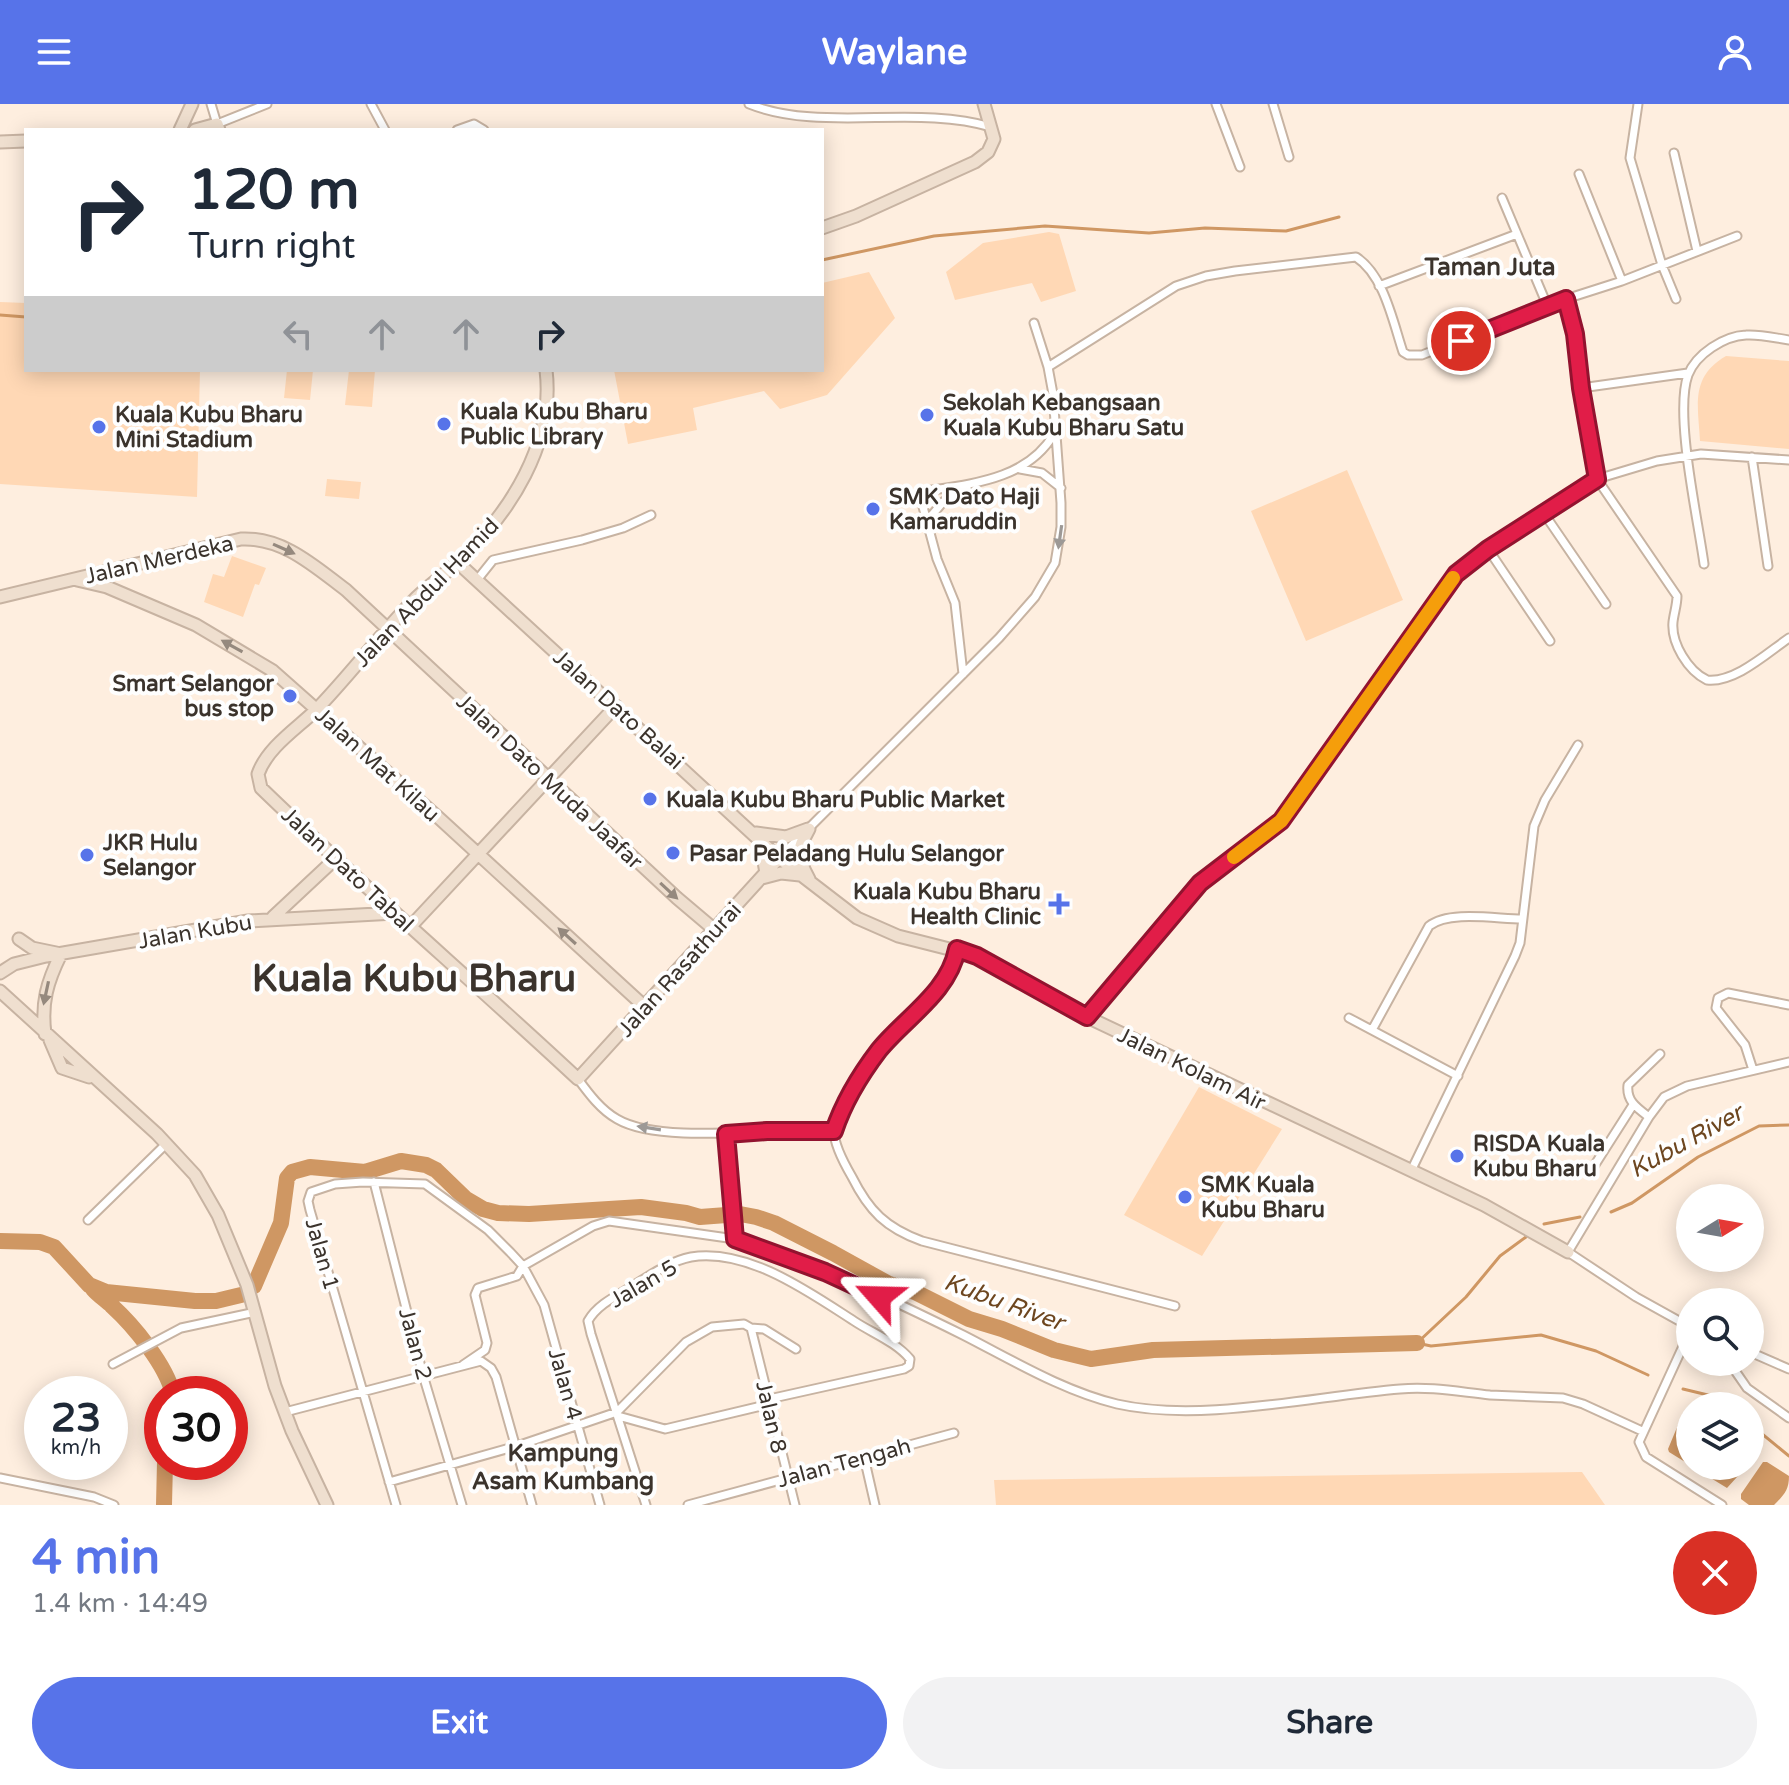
<!DOCTYPE html>
<meta charset="utf-8">
<style>
:root{--surface:#fff;--page:#f2f2f3;--text:#1f2937;--muted:#747a83;--accent:#5773e9}
body{margin:0;font-family:"Varela Round",sans-serif;background:var(--page);color:var(--text);height:100vh;display:flex;flex-direction:column;font-size:30px;white-space:nowrap}
*{box-sizing:border-box;margin:0}
p{font-size:26px;color:var(--muted)}
.icon{flex:none;width:44px;height:44px;fill:none;stroke:currentColor;stroke-width:2;stroke-linecap:round;stroke-linejoin:round}
.map{position:relative;height:1401px;overflow:hidden}
.sheet{display:flex;flex-direction:column;background:var(--surface);flex:1}
.sheet>*{flex:none}
.guide{position:absolute;left:24px;top:24px;width:800px;height:244px;border-radius:0px;box-shadow:0 4px 20px #0003;background:#fff;color:var(--text);overflow:hidden}
.needle{width:52px;rotate:79deg}
.tools{position:absolute;left:1676px;top:1080px;display:grid;gap:16px}
.tools a{display:grid;place-items:center;width:88px;height:88px;border-radius:50%;background:var(--surface);box-shadow:0 4px 20px #0003;font-size:40px}
.speed{position:absolute;left:24px;top:1272px;display:flex;gap:16px;font-size:40px;font-weight:700;text-align:center}
.speed>*{display:grid;place-content:center;width:104px;height:104px;border-radius:50%;background:var(--surface);box-shadow:0 4px 20px #0003;line-height:1}
.speed small{font-size:20px;font-weight:400}
.speed .limit{border:12px solid #d22;background:#fff;color:#111}
.pin{position:absolute;display:grid;place-items:center;width:68px;height:68px;color:#fff;margin:-34px;border:4px solid #fff;border-radius:50%;box-shadow:0 2px 8px #0007}
.me{position:absolute;width:88px;margin:-44px;rotate:295deg;stroke-linejoin:round;filter:drop-shadow(0 0 6px #0008)}
.turn{display:flex;align-items:center;gap:28px;height:168px;padding:0 32px;font-size:36px}
.turn .icon{width:104px;height:104px;stroke-width:2.5}
.turn b{display:block;font-size:56px;line-height:68px}
.lanes{display:flex;align-items:center;height:76px;padding:0 32px;background:#0003;justify-content:center;gap:40px;direction:ltr}
.lanes .off{opacity:.35}
.round{display:grid;place-items:center;flex:none;width:84px;height:84px;border-radius:42px;background:var(--page)}
.summary{display:flex;align-items:center;justify-content:space-between;height:136px;padding:0 32px}
h1{font-size:48px;font-weight:700;line-height:60px;color:var(--accent)}
.cta{display:flex;gap:16px;margin-top:auto;padding:16px 32px}
.cta a{flex:1;height:92px;border-radius:48px;background:var(--accent);color:#fff;font-size:32px;font-weight:700;line-height:92px;text-align:center}
.cta a+a{background:var(--page);color:var(--text)}
header{display:flex;justify-content:space-between;align-items:center;height:104px;padding:0 32px;background:var(--accent);color:#fff;font-size:36px;font-weight:700}
.map>svg:first-child{display:block}
.green{fill:#ffd8b5}
.water{fill:#cf9763}
.lines{fill:none;stroke-linecap:round;stroke-linejoin:round}
.stream{stroke:#cf9763;stroke-width:3}
.river{stroke:#cf9763;stroke-width:16}
.street-casing{stroke:#c7b3a2;stroke-width:11}
.secondary-casing{stroke:#c7b3a2;stroke-width:15}
.street{stroke:#fff;stroke-width:7}
.secondary{stroke:#efdfcf;stroke-width:11}
.oneway{fill:#9d9996}
.oneway2{fill:#95897e}
.route-casing{stroke:#92132f;stroke-width:20}
.route{stroke:#e11d48;stroke-width:14}
.slow{stroke:#f59e0b;stroke-width:14}
.poi-dot{fill:#5773e9;stroke:#fefefe;stroke-width:3}
.labels{text-anchor:middle;stroke-width:8;stroke-linejoin:round;paint-order:stroke}
.poi-label{font-size:22px;font-weight:bold;fill:#3b332c;stroke:#fefefe;text-anchor:start}
.street-label{font-size:22px;fill:#3b332c;stroke:#fefefe}
.neighbourhood-label{font-size:24px;font-weight:bold;fill:#3b332c;stroke:#fefefe}
.water-label{font-size:24px;font-style:italic;fill:#6d461f;stroke:#fefefe}
.town-label{font-size:38px;font-weight:bold;fill:#3b332c;stroke:#fefefe}
</style>
<header><svg class="icon" aria-label="menu" viewBox="0 0 24 24"><path d="M4 6h16M4 12h16M4 18h16"/></svg>Waylane<svg class="icon" aria-label="person" viewBox="0 0 24 24"><circle cx="12" cy="8" r="4"/><path d="M4 21q1-7 8-7t8 7"/></svg></header>
<div class="map">
<svg width="1789" height="1401" viewBox="0 0 1789 1401">
<rect width="100%" height="100%" fill="#feeedf"/>
<path class="green" d="M 1049,128 L 1059,130 L 1076,187 L 1041,198 L 1032,179 L 955,196 L 946,168 L 983,139 Z
M 869,168 L 895,214 L 827,291 L 780,305 L 764,287 L 693,304 L 697,326 L 628,340 L 614,266 L 822,266 L 822,179 Z
M 0,198 L 26,199 L 26,266 L 200,266 L 197,393 L 0,380 Z
M 1726,252 L 1789,257 L 1789,345 L 1700,337 C 1698,301 1690,273 1726,252 Z
M 287,266 L 313,266 L 310,296 L 284,294 Z
M 349,266 L 375,266 L 372,303 L 345,301 Z
M 1347,366 L 1403,496 L 1306,537 L 1251,407 Z
M 327,375 L 361,378 L 359,395 L 325,392 Z
M 232,452 L 266,464 L 259,481 L 255,480 L 243,513 L 204,498 L 213,470 L 224,473 Z
M 1199,983 L 1282,1025 L 1202,1152 L 1124,1111 Z
M 1582,1368 L 1605,1401 L 996,1401 L 994,1376 Z"/>
<path class="water" d="M 1688,1307 L 1690,1307 L 1690,1361 L 1669,1348 L 1668,1345 L 1683,1309 Z
M 1763,1358 L 1767,1358 L 1789,1372 C 1789,1386 1784,1391 1774,1401 L 1749,1401 L 1741,1395 L 1741,1390 Z
M 1691,1362 L 1747,1362 L 1727,1384 Z"/>
<g class="lines">
<path class="stream" d="M 822,156 L 934,132 L 1045,122 L 1149,129 L 1205,124 L 1286,127 L 1339,113
M 0,211 L 26,213
M 1611,1108 L 1632,1099 L 1698,1053 L 1759,1022 L 1789,1021
M 1544,1120 L 1580,1113
M 1417,1239 L 1431,1242 L 1541,1231 L 1596,1247 L 1648,1271
M 1417,1239 L 1466,1193 L 1500,1152 L 1526,1133
M 1683,1285 L 1712,1292 L 1726,1302
M 1750,1320 L 1789,1352"/>
<path class="river" d="M 0,1137 L 40,1138 L 54,1143 L 89,1181 L 106,1188 L 195,1197 L 216,1197 L 241,1191
M 254,1182 L 281,1119 L 287,1074 L 292,1068 L 310,1063 L 365,1068 L 401,1057 L 426,1061 L 436,1066 L 466,1095 L 483,1105 L 498,1109 L 529,1110 L 641,1103 L 686,1109 L 700,1113 L 740,1110 L 756,1113 L 774,1119 L 833,1149 L 889,1180 L 915,1188 L 969,1215 L 1002,1225 L 1054,1246 L 1091,1255 L 1153,1246 L 1417,1239
M 93,1185 C 99,1192 106,1196 112,1202 C 134,1222 166,1261 173,1290
M 164,1401 L 165,1358"/>
<defs>
<path id="street" d="M 211,0 L 217,20 L 267,0
M 371,0 L 385,26
M 749,0 C 821,29 915,0 991,23
M 1216,0 L 1240,63
M 1273,0 L 1289,53
M 1638,0 L 1630,54 L 1662,161 L 1676,195
M 457,26 L 474,20 L 484,26
M 1674,49 L 1697,147
M 1579,70 L 1622,177
M 1502,94 L 1547,201
M 1379,182 L 1517,130
M 1566,195 L 1575,230 L 1581,284 L 1597,375 L 1677,492 C 1677,501 1674,509 1673,518 C 1671,539 1688,567 1707,576 C 1735,579 1767,549 1789,534
M 1048,263 L 1176,182 L 1206,172 L 1235,167 L 1356,153 C 1384,171 1393,218 1403,248 L 1408,251 L 1422,251 L 1547,201 L 1622,177 L 1737,132
M 1581,284 L 1688,269
M 1752,353 L 1768,462
M 1020,365 L 1042,369 L 1061,384
M 1597,375 L 1657,357 L 1701,350 L 1789,356
M 1543,408 L 1606,500
M 927,417 L 943,398 L 967,383
M 1488,445 L 1550,537
M 1704,460 C 1698,415 1674,310 1688,271 C 1696,250 1724,232 1746,231 C 1760,230 1775,234 1789,236
M 477,476 L 493,456 L 582,436 L 623,424 L 651,411
M 963,570 L 955,499 L 937,455 L 919,388 C 969,380 1026,377 1054,330
M 779,754 L 999,534 L 1035,493 L 1055,459 L 1061,423 L 1061,399 L 1053,290 L 1048,263 L 1034,219
M 957,845 C 950,882 916,907 892,933 C 873,953 854,978 843,1003 C 840,1010 834,1020 834,1027 C 834,1041 845,1061 852,1073 C 869,1107 886,1124 922,1137 L 1175,1202
M 1349,914 L 1458,972
M 1372,926 L 1429,822 C 1449,806 1497,815 1522,815
M 1753,966 L 1745,941 L 1716,904 L 1718,894 L 1728,889 L 1789,901
M 578,975 C 589,990 601,1006 617,1015 C 651,1035 727,1029 765,1027 C 788,1026 811,1027 834,1027
M 1649,1013 C 1637,1004 1626,997 1628,981 L 1660,950
M 726,1030 L 735,1135
M 1411,1067 L 1515,852 L 1520,839 L 1534,722 L 1545,696 L 1578,641
M 1589,1070 L 1633,1001
M 374,1078 L 423,1271 L 462,1401
M 88,1116 L 166,1040
M 1690,1223 L 1636,1193 L 1568,1148 L 1649,1013 L 1664,993 L 1687,982 L 1789,958
M 751,1224 L 795,1401
M 1690,1227 L 1639,1338 L 1646,1353 L 1722,1401
M 1750,1248 L 1789,1265
M 1729,1258 L 1747,1284 L 1789,1314
M 113,1260 L 181,1224 L 256,1208
M 463,1261 L 485,1246 L 487,1239 L 475,1191 L 478,1184 L 517,1172 L 523,1162 L 593,1122 L 609,1117 L 735,1135 C 813,1158 890,1195 963,1231 C 1012,1256 1063,1287 1117,1300 C 1201,1319 1314,1292 1400,1285 C 1430,1282 1460,1288 1490,1291 C 1514,1292 1538,1293 1563,1294 L 1583,1300 L 1642,1327
M 285,1308 L 481,1257 L 491,1264 L 496,1273 L 532,1401
M 618,1312 L 665,1325 L 770,1300
M 864,1353 L 875,1401
M 0,1374 L 94,1393 L 114,1401
M 389,1378 L 517,1342 L 617,1308 L 686,1238 L 712,1223 L 744,1220 L 751,1224 L 764,1225 L 796,1245
M 396,1401 L 310,1106 L 308,1097 L 311,1088 L 335,1080 L 363,1078 L 425,1080 L 488,1126 L 510,1148 L 523,1162 L 544,1201 L 600,1401
M 646,1401 L 591,1230 L 588,1217 C 597,1201 616,1192 631,1183 C 649,1172 670,1157 691,1153 C 748,1144 809,1188 854,1217 C 872,1229 896,1238 910,1255 L 909,1262 L 904,1265 L 769,1295
M 688,1401 L 954,1329"/>
<path id="secondary" d="M 180,26 L 192,0
M 195,26 L 217,20 L 219,26
M 0,38 L 26,37
M 822,124 L 856,112 L 975,58 L 988,48 L 994,35 L 984,0
M 546,266 C 555,339 510,409 458,458 C 443,472 426,483 412,498 C 378,533 349,572 315,607 C 296,625 267,644 258,670 L 261,684 C 364,784 473,877 578,975 L 779,754
M 457,458 L 779,754 L 857,814 L 898,832 L 977,852 L 1087,913 L 1484,1101 L 1568,1148
M 77,476 L 107,483 L 196,521 L 273,567 L 440,715 L 645,903
M 0,493 L 241,435 C 283,433 314,462 346,486 L 677,794 L 716,827
M 756,729 L 786,733 L 808,725
M 760,736 L 766,769
M 762,774 L 781,769 L 800,771
M 809,775 C 796,751 796,749 809,725
M 273,813 L 334,756
M 411,822 L 616,602
M 19,835 L 32,844 L 61,850 C 47,878 41,899 45,930
M 0,869 L 14,860 L 46,852 L 248,817 L 395,809
M 0,887 L 157,1030 L 195,1071 L 218,1111 L 247,1181 L 275,1282 L 292,1327 L 327,1401
M 1087,913 L 1200,779 L 1281,717 L 1456,470 L 1488,445 L 1597,375
M 50,936 L 62,964 L 89,973"/>
</defs>
<use href="#street" class="street-casing"/>
<use href="#secondary" class="secondary-casing"/>
<use href="#street" class="street"/>
<use href="#secondary" class="secondary"/>
</g>
<defs><path id="oneway-solid" d="M-6-.8H1V-3.2L6.5 0L1 3.2V.8H-6Z" transform="scale(2)"/></defs>
<g class="oneway">
<use href="#oneway-solid" transform="translate(1060 433) rotate(98)"/>
<use href="#oneway-solid" transform="translate(649 1024) rotate(-171)"/>
</g>
<g class="oneway2">
<use href="#oneway-solid" transform="translate(284 445) rotate(24)"/>
<use href="#oneway-solid" transform="translate(232 542) rotate(-151)"/>
<use href="#oneway-solid" transform="translate(669 787) rotate(43)"/>
<use href="#oneway-solid" transform="translate(567 832) rotate(-138)"/>
<use href="#oneway-solid" transform="translate(46 889) rotate(102)"/>
</g>
<g class="lines">
<defs>
<path id="route" d="M 879,1193 L 825,1168 L 735,1135 L 726,1030 L 767,1027 L 834,1027 C 844,997 860,971 879,946 C 905,914 949,888 957,845 L 977,852 L 1087,913 L 1200,779 L 1281,717 L 1456,470 L 1488,445 L 1597,375 L 1581,284 L 1575,230 L 1566,195 L 1461,237"/>
</defs>
<use href="#route" class="route-casing"/>
<use href="#route" class="route"/>
<path class="slow" d="M 1234,753 L 1281,717 L 1453,474"/>
</g>
<g class="poi-dot">
<circle cx="927" cy="311" r="8"/>
<circle cx="444" cy="320" r="8"/>
<circle cx="99" cy="323" r="8"/>
<circle cx="873" cy="405" r="8"/>
<circle cx="290" cy="592" r="8"/>
<circle cx="650" cy="695" r="8"/>
<circle cx="673" cy="749" r="8"/>
<circle cx="87" cy="751" r="8"/>
<path d="M1055 788h8v8h8v8h-8v8h-8v-8h-8v-8h8z"/>
<circle cx="1457" cy="1052" r="8"/>
<circle cx="1185" cy="1093" r="8"/>
</g>
<g class="labels">
<g class="poi-label">
<text x="943" y="306">Sekolah Kebangsaan<tspan x="943" dy="25">Kuala Kubu Bharu Satu</tspan></text>
<text x="460" y="315">Kuala Kubu Bharu<tspan x="460" dy="25">Public Library</tspan></text>
<text x="115" y="318">Kuala Kubu Bharu<tspan x="115" dy="25">Mini Stadium</tspan></text>
<text x="889" y="400">SMK Dato Haji<tspan x="889" dy="25">Kamaruddin</tspan></text>
<text x="274" y="587" text-anchor="end">Smart Selangor<tspan x="274" dy="25">bus stop</tspan></text>
<text x="666" y="703">Kuala Kubu Bharu Public Market</text>
<text x="103" y="746">JKR Hulu<tspan x="103" dy="25">Selangor</tspan></text>
<text x="689" y="757">Pasar Peladang Hulu Selangor</text>
<text x="1041" y="795" text-anchor="end">Kuala Kubu Bharu<tspan x="1041" dy="25">Health Clinic</tspan></text>
<text x="1473" y="1047">RISDA Kuala<tspan x="1473" dy="25">Kubu Bharu</tspan></text>
<text x="1201" y="1088">SMK Kuala<tspan x="1201" dy="25">Kubu Bharu</tspan></text>
</g>
<g class="street-label">
<text transform="translate(159 455) rotate(-13)" y="8">Jalan Merdeka</text>
<text transform="translate(426 488) rotate(-46)" y="8">Jalan Abdul Hamid</text>
<text transform="translate(619 605) rotate(42)" y="8">Jalan Dato Balai</text>
<text transform="translate(378 660) rotate(42)" y="8">Jalan Mat Kilau</text>
<text transform="translate(550 677) rotate(43)" y="8">Jalan Dato Muda Jaafar</text>
<text transform="translate(348 765) rotate(43)" y="8">Jalan Dato Tabal</text>
<text transform="translate(195 827) rotate(-10)" y="8">Jalan Kubu</text>
<text transform="translate(679 865) rotate(-48)" y="8">Jalan Rasathurai</text>
<text transform="translate(1192 964) rotate(26)" y="8">Jalan Kolam Air</text>
<text transform="translate(323 1150) rotate(74)" y="8">Jalan 1</text>
<text transform="translate(643 1179) rotate(-30)" y="8">Jalan 5</text>
<text transform="translate(416 1240) rotate(75)" y="8">Jalan 2</text>
<text transform="translate(566 1280) rotate(74)" y="8">Jalan 4</text>
<text transform="translate(772 1313) rotate(77)" y="8">Jalan 8</text>
<text transform="translate(844 1358) rotate(-15)" y="8">Jalan Tengah</text>
</g>
<g class="neighbourhood-label">
<text x="1490" y="171">Taman Juta</text>
<text x="563" y="1357">Kampung<tspan x="563" dy="28">Asam Kumbang</tspan></text>
</g>
<g class="water-label">
<text transform="translate(1686 1037) rotate(-29)" y="8">Kubu River</text>
<text transform="translate(1004 1198) rotate(20)" y="8">Kubu River</text>
</g>
<g class="town-label">
<text x="414" y="887">Kuala Kubu Bharu</text>
</g>
</g>
</svg>
<div class="tools">
<a><svg class="needle" viewBox="-14 -14 28 28"><path d="M0-13l5 13h-10z" fill="#e53935"/><path d="M0 13l5-13h-10z" fill="#747a83"/></svg></a>
<a><svg class="icon" aria-label="search" viewBox="0 0 24 24"><circle cx="10" cy="10" r="6"/><path d="M15 15l6 6"/></svg></a>
<a><svg class="icon" aria-label="layers" viewBox="0 0 24 24"><path d="M12 4l9 5-9 5-9-5zM3 14l9 5 9-5"/></svg></a>
</div>
<div class="speed"><div>23<small>km/h</small></div><div class="limit">30</div></div>
<div class="pin" style="left:1461px;top:237px;background:#d93025"><svg class="icon" aria-label="arrive" viewBox="0 0 24 24"><path d="M6 21V4h12l-3 4 3 4H6"/></svg></div>
<svg class="me" style="left:879px;top:1193px" viewBox="-20 -20 40 40"><path d="M0-17L14 15 0 8-14 15z" fill="#e11d48" stroke="#fff" stroke-width="4"/></svg>
<div class="guide">
<div class="turn"><svg class="icon" aria-label="right" viewBox="0 0 24 24"><path d="M7 20v-9h11M14 6l5 5-5 5"/></svg><div><b>120 m</b>Turn right</div></div>
<div class="lanes"><svg class="icon off" aria-label="left" viewBox="0 0 24 24"><path d="M17 20v-9H6M10 6l-5 5 5 5"/></svg><svg class="icon off" aria-label="ahead" viewBox="0 0 24 24"><path d="M12 20V5M6 11l6-6 6 6"/></svg><svg class="icon off" aria-label="ahead" viewBox="0 0 24 24"><path d="M12 20V5M6 11l6-6 6 6"/></svg><svg class="icon" aria-label="right" viewBox="0 0 24 24"><path d="M7 20v-9h11M14 6l5 5-5 5"/></svg></div>
</div>
</div>
<section class="sheet">
<div class="summary"><div><h1>4 min</h1><p>1.4 km · 14:49</p></div><a class="round" style="background:#d93025;color:#fff"><svg class="icon" aria-label="close" viewBox="0 0 24 24"><path d="M6 6l12 12M18 6L6 18"/></svg></a></div>
<div class="cta"><a>Exit</a><a>Share</a></div>
</section>
